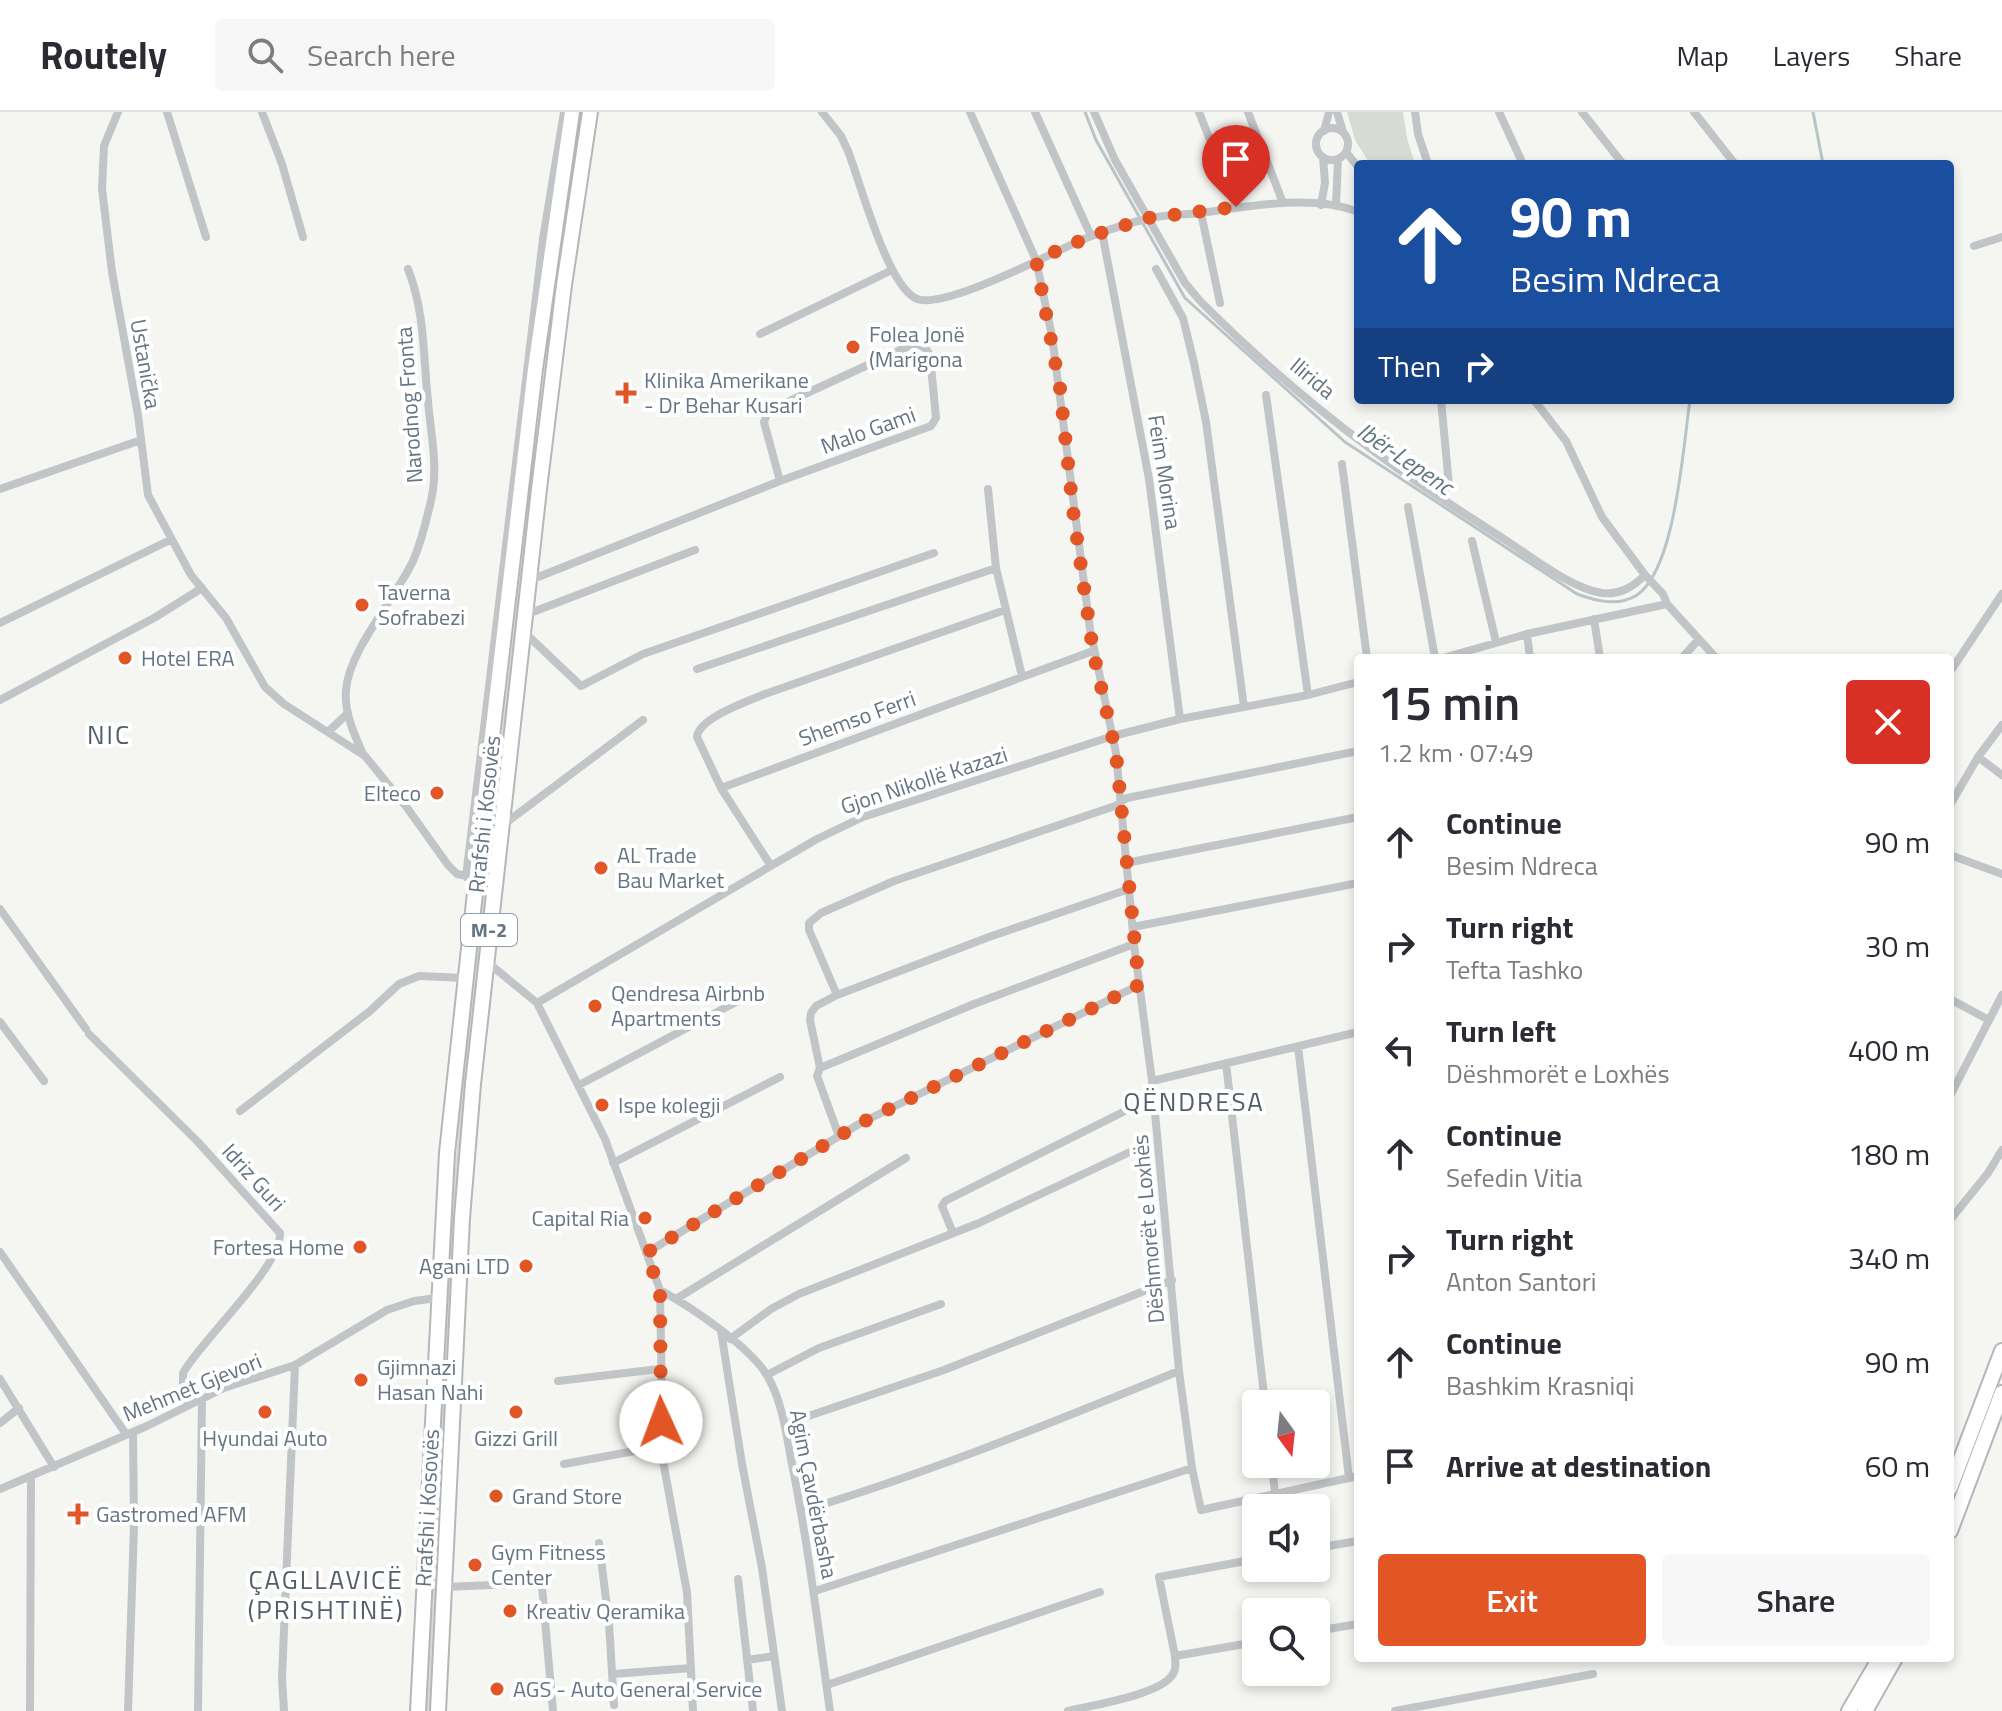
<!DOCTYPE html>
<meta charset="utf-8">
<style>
:root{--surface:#fff;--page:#f7f7f7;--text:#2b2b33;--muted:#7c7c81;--line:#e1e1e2;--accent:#e25525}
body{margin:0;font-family:"Titillium Web",sans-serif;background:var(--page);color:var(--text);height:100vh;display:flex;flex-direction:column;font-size:30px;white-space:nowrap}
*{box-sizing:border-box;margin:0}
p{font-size:26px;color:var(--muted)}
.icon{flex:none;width:44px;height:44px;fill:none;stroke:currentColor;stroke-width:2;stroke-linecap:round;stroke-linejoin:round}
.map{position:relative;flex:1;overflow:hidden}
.panel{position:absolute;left:1354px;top:542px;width:600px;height:1008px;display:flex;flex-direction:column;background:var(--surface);border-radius:8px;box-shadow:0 4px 12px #0003}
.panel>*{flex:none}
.hud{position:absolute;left:1354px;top:48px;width:600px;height:244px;border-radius:8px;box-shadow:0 4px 12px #0003;background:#1a4fa0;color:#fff;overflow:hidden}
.needle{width:52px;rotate:165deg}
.tools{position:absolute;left:1242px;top:1278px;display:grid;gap:16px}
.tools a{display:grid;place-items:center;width:88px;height:88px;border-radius:8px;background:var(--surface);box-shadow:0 4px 12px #0003;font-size:40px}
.pin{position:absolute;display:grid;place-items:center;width:68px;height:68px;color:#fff;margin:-82px -34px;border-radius:50% 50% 50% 0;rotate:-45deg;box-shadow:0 0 8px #0007}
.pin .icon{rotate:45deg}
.me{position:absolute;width:88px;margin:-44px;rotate:358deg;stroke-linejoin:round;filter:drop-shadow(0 0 6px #0008)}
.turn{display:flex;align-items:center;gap:28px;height:168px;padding:0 24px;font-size:36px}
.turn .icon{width:104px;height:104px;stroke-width:2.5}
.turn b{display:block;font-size:56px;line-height:68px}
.then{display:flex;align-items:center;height:76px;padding:0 24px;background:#0003;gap:16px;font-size:30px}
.round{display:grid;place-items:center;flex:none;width:84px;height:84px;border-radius:8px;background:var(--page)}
.overview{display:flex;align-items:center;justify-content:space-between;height:136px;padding:0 24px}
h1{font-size:48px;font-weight:600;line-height:60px}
.action{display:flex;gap:16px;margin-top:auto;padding:16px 24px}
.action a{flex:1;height:92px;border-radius:8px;background:var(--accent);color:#fff;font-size:32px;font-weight:600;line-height:92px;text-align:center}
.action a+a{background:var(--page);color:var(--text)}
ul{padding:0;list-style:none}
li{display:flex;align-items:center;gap:24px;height:104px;padding:0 24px}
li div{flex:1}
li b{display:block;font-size:30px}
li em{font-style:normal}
header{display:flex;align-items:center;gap:48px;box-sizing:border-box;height:112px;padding:0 40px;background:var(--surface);border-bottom:2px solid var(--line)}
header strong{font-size:38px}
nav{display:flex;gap:44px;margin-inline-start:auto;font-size:28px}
.search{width:560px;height:72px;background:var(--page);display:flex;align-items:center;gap:20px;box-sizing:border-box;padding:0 28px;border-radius:8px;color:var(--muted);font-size:30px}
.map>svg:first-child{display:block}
.green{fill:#d6dcd3}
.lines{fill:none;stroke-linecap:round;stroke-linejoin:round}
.stream{stroke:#b8c4c8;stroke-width:3}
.trunk-casing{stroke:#b4b7ba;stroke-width:18}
.motorway-casing{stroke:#b4b7ba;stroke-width:18}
.minor{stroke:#c1c5c8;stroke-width:8}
.trunk{stroke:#fff;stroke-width:14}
.motorway{stroke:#fff;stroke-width:14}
.route{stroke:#e25525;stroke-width:14;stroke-dasharray:0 25.2}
.poi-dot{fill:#e25525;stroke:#fff;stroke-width:3}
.labels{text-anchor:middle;stroke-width:8;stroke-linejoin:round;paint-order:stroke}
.shield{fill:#fff;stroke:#939ea8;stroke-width:2}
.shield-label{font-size:20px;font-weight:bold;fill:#657583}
.poi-label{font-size:22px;fill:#657583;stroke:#fff;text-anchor:start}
.street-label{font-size:22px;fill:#657583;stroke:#fff}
.water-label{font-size:24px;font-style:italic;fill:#60777f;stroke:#fff}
.quarter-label{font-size:26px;letter-spacing:2px;fill:#525e68;stroke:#fff}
</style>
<header>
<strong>Routely</strong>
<div class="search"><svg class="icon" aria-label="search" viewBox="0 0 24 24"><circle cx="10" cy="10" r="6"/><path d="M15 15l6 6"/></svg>Search here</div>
<nav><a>Map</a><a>Layers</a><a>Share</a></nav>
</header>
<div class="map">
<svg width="2002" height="1599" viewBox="0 0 2002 1599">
<rect width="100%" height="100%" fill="#f5f6f2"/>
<path class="green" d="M 580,0 L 586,0 L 508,601 L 472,914 L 459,1081 L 434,1551 L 430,1599 L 426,1599 L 453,1080 L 467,914 L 554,172 Z
M 1347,0 L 1403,0 L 1407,26 L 1415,52 L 1370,52 L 1355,28 Z"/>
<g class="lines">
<path class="stream" d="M 1085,0 L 1096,28 L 1185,186 L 1345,330 L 1577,482 C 1596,489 1618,495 1637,483 C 1676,456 1683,334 1690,288
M 1813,0 L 1823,52"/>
<defs>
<path id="trunk" d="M 418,1599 L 447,1041 L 490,641 L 535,257 L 572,0
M 438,1599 L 462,1106 L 473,972 L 539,377 L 564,173 L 590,0"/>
<path id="motorway" d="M 1950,1376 L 2002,1239
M 1950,1419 L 2002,1281
M 1849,1599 L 1880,1546
M 1865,1599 L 1895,1546"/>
</defs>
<use href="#trunk" class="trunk-casing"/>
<use href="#motorway" class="motorway-casing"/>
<path class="minor" d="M 118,0 L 104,34 L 102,77 L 112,160 L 138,303 L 148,383 L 191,463 L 226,506 L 265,575 L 284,592 L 365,644 L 405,693 L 448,753 L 457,762 L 477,766
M 167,0 L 206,125
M 262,0 L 282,52 L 303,125
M 822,0 L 841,24 L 848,39 C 861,72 886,170 915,186 C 941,201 1058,137 1089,125 C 1108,118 1128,111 1147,107 C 1165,102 1184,103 1202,101 C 1248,94 1314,82 1358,100
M 970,0 L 1036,148 L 1052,224 L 1090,517 L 1116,641 L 1134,832 L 1152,969 L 1179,1259 L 1192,1356 L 1201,1398 L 1358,1364
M 1035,0 L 1091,124
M 1094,0 L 1115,48 L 1185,171 L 1201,190 C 1251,240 1314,295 1371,337 C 1414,370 1461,399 1507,429 C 1533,446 1571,476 1602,481 C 1620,483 1633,475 1645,463
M 1199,0 L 1236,95
M 1248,0 L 1283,91
M 1337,0 L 1343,20
M 1415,0 L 1418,22 L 1428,52
M 1499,0 L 1523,52
M 1582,0 L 1623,52
M 1694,0 L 1735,52
M1316 32a16 16 0 1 1 32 0a16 16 0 1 1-32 0Z
M 1324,19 L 1329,0
M 1346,40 L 1358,55
M 1321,93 L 1325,71 L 1323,45
M 1336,94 L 1338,47
M 1201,101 L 1220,191
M 1102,120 L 1149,367 L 1180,607
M 1974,134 L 2002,125
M 1156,157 L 1183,206 L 1194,251 L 1206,310 L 1244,595
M 760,222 L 892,158
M 1266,283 L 1308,583
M 1441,288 L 1449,373 L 1443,387
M 1534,288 L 1566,329 L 1602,405 L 1645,463 L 1663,482 L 1667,492 L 1716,546
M 1342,352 L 1367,546
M 0,377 L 141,328
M 988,377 L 996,456 L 1022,564
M 1408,395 L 1435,546
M 1472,429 L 1496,530
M 528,469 L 780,369 L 931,314 L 936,306 L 930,244 C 926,234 919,231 909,234 L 768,299 L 764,310 L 780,369
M 525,503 L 695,438
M 1594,507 L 1600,546
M 0,511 L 170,428
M 523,519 L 581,574 L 643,542 L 934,441
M 1527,522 L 1530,546
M 1443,546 L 1527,522 L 1667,492
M 1682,546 L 1699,527
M 697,557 L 996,456
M 1950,560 L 2002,482
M 0,588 L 154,506 L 202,476
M 329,619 L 348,601
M 363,642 C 354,622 344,600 346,578 C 349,538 395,487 413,449 C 420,433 425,414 429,397 C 440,359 431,326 428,289 C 423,243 425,200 408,157
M 1978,645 L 2002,663
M 721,676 L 1093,539
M 1950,693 L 1978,645 L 2002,613
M 503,713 L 643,608
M 1950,743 L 2002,762
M 1126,751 L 1358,705
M 771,754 L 721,676 L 697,625 C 699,606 748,589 765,582 L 1005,498
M 466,765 L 543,127 L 564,0
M 0,797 L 86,917
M 1133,815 L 1358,771
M 486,849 L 537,891 L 605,1027 L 660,1178 L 663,1349 L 687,1480 L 693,1599
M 837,883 L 809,818 L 809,811 L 821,801 L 894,769 L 1115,694 L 1127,686 L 1358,639
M 1950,887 L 1989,908
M 537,891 L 817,727 L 863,705 L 1113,624 L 1180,607 L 1308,583 L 1358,570
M 0,910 L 44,969
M 89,922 L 198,1030 L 280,1121 C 281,1155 203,1226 183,1261 L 183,1276 L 188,1294
M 1298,934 L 1349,1366
M 1226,951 L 1265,1292
M 820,956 L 974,892 L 1134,832
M 1152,969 L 1358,920
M 579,973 L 755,880
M 1950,984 L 2002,883
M 240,999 L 370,899 L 399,872 L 419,864 L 465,866
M 839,1024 L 817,964 L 820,956 L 810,908 L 811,901 L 816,894 L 837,883 L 989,825 L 1129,777
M 613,1051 L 780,965
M 1950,1108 L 1988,1061 L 2002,1038
M 953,1121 L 942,1094 L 945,1089 L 1129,997
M 0,1140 L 126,1322
M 646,1141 L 859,1012 L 1139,873
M 660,1178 C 691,1195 751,1235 768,1265 C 782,1290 786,1320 791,1347 C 808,1430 818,1515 830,1599
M 676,1187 L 906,1046
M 721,1219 L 742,1352 L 762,1456 L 782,1599
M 730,1227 L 771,1197 L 799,1182 L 979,1111 L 1132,1039
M 767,1263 L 819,1236 L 941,1192
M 0,1267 L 54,1355
M 558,1269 L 659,1257
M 0,1311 L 19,1296
M 785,1312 L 944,1258 L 1172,1168
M 564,1352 L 662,1334
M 1272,1352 L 1275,1381
M 0,1377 L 147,1314 L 224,1276 L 295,1253 L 387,1198 L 414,1189 L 438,1186
M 801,1399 C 932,1360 1053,1310 1179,1259
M 599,1431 L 609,1511 L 614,1593
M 1316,1436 L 1358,1429
M 738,1467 L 753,1599
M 444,1475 L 537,1471 L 542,1474 L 553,1599
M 815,1479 L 1192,1356
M 1316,1519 L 1358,1512
M 1175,1544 L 1256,1530
M 747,1548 L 774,1544
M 613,1562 L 691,1556
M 827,1573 L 1100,1480
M 30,1599 L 31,1365
M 128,1599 L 134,1413 L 133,1320
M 198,1599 L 202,1287
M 284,1599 L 282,1566 L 295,1253
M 1068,1599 C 1092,1593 1161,1583 1173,1562 C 1177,1556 1175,1551 1175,1544 L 1159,1465 L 1256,1447
M 1395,1599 L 1593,1562"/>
<use href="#trunk" class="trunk"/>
<use href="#motorway" class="motorway"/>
</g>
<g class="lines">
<path class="route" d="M 661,1310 L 660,1178 L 646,1141 L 859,1012 L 1139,873 L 1116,641 L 1093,539 L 1073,398 L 1060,276 L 1036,148 L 1091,124 L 1148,106 L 1236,95"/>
</g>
<g class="poi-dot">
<circle cx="853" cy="235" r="8"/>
<path d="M622 269h8v8h8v8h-8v8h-8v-8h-8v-8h8z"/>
<circle cx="362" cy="493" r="8"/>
<circle cx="125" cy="546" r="8"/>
<circle cx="437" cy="681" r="8"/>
<circle cx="601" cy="756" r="8"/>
<circle cx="595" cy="894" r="8"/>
<circle cx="602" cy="993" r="8"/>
<circle cx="645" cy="1106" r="8"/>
<circle cx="360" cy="1135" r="8"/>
<circle cx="526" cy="1154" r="8"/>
<circle cx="361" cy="1268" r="8"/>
<circle cx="265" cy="1300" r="8"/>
<circle cx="516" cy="1300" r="8"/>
<circle cx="496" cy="1384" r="8"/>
<path d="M74 1390h8v8h8v8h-8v8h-8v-8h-8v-8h8z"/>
<circle cx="475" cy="1453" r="8"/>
<circle cx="510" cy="1499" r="8"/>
<circle cx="497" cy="1577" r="8"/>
</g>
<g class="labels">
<rect class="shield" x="461" y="802" width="56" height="32" rx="6"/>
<g class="shield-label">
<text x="489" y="825">M-2</text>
</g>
<g class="poi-label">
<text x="869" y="230">Folea Jonë<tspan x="869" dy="25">(Marigona</tspan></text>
<text x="644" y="276">Klinika Amerikane<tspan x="644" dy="25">- Dr Behar Kusari</tspan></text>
<text x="378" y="488">Taverna<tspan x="378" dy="25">Sofrabezi</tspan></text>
<text x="141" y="554">Hotel ERA</text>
<text x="421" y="689" text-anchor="end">Elteco</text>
<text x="617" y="751">AL Trade<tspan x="617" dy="25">Bau Market</tspan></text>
<text x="611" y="889">Qendresa Airbnb<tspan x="611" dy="25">Apartments</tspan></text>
<text x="618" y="1001">Ispe kolegji</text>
<text x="629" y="1114" text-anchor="end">Capital Ria</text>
<text x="344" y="1143" text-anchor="end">Fortesa Home</text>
<text x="510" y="1162" text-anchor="end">Agani LTD</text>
<text x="377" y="1263">Gjimnazi<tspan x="377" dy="25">Hasan Nahi</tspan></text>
<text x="265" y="1334" text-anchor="middle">Hyundai Auto</text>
<text x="516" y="1334" text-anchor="middle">Gizzi Grill</text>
<text x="512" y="1392">Grand Store</text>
<text x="96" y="1410">Gastromed AFM</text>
<text x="491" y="1448">Gym Fitness<tspan x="491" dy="25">Center</tspan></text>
<text x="526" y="1507">Kreativ Qeramika</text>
<text x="513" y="1585">AGS - Auto General Service</text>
</g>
<g class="street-label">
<text transform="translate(146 252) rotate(80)" y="8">Ustanička</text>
<text transform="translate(1313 266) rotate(40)" y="8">Ilirida</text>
<text transform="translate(409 293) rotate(-94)" y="8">Narodnog Fronta</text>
<text transform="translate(868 318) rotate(-20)" y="8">Malo Gami</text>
<text transform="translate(1165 360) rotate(81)" y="8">Feim Morina</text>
<text transform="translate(857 606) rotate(-20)" y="8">Shemso Ferri</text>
<text transform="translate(924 668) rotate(-18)" y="8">Gjon Nikollë Kazazi</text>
<text transform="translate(484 702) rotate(-84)" y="8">Rrafshi i Kosovës</text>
<text transform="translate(254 1065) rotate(48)" y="8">Idriz Guri</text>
<text transform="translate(1148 1117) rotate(-95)" y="8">Dëshmorët e Loxhës</text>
<text transform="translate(192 1275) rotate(-22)" y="8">Mehmet Gjevori</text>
<text transform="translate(814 1382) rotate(79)" y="8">Agim Çavdërbasha</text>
<text transform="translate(427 1396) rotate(-87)" y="8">Rrafshi i Kosovës</text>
</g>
<g class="water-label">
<text transform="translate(1405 347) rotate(34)" y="8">Ibër-Lepenc</text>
</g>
<g class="quarter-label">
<text x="109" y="632">NIC</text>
<text x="1194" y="999">QËNDRESA</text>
<text x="326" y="1477">ÇAGLLAVICË<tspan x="326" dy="30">(PRISHTINË)</tspan></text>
</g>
</g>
</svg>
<div class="tools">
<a><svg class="needle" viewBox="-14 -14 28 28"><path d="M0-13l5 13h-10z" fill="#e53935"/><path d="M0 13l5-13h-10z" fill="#7c7c81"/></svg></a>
<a><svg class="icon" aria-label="sound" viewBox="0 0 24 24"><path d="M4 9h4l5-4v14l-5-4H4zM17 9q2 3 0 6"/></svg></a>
<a><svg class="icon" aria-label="search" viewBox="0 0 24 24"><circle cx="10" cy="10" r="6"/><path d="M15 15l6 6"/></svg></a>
</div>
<div class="pin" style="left:1236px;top:95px;background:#d93025"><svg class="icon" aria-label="arrive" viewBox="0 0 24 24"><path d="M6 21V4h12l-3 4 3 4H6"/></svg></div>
<svg class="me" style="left:661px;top:1310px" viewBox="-20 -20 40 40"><circle r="19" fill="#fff"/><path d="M0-13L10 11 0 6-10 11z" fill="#e25525"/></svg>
<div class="hud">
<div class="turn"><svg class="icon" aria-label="ahead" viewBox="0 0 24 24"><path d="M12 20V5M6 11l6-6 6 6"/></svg><div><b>90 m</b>Besim Ndreca</div></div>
<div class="then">Then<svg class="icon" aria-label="right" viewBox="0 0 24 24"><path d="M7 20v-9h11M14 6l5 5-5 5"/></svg></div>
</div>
<section class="panel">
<div class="overview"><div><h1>15 min</h1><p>1.2 km · 07:49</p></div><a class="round" style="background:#d93025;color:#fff"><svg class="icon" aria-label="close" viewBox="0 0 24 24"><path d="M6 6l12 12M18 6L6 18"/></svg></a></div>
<ul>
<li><svg class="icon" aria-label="ahead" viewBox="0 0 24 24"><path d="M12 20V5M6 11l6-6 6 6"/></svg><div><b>Continue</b><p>Besim Ndreca</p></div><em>90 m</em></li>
<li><svg class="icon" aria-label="right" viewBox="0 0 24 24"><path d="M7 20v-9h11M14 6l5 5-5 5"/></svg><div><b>Turn right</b><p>Tefta Tashko</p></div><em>30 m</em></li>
<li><svg class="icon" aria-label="left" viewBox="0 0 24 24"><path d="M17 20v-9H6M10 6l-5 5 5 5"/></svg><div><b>Turn left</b><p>Dëshmorët e Loxhës</p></div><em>400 m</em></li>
<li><svg class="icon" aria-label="ahead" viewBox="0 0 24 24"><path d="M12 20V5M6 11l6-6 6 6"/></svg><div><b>Continue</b><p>Sefedin Vitia</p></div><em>180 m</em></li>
<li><svg class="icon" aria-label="right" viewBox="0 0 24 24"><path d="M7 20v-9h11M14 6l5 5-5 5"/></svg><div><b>Turn right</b><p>Anton Santori</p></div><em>340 m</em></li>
<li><svg class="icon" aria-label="ahead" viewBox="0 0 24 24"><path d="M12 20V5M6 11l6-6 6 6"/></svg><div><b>Continue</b><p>Bashkim Krasniqi</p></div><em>90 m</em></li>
<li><svg class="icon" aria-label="arrive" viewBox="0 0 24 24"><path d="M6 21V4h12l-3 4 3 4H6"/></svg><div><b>Arrive at destination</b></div><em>60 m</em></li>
</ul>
<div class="action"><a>Exit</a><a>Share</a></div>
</section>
</div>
